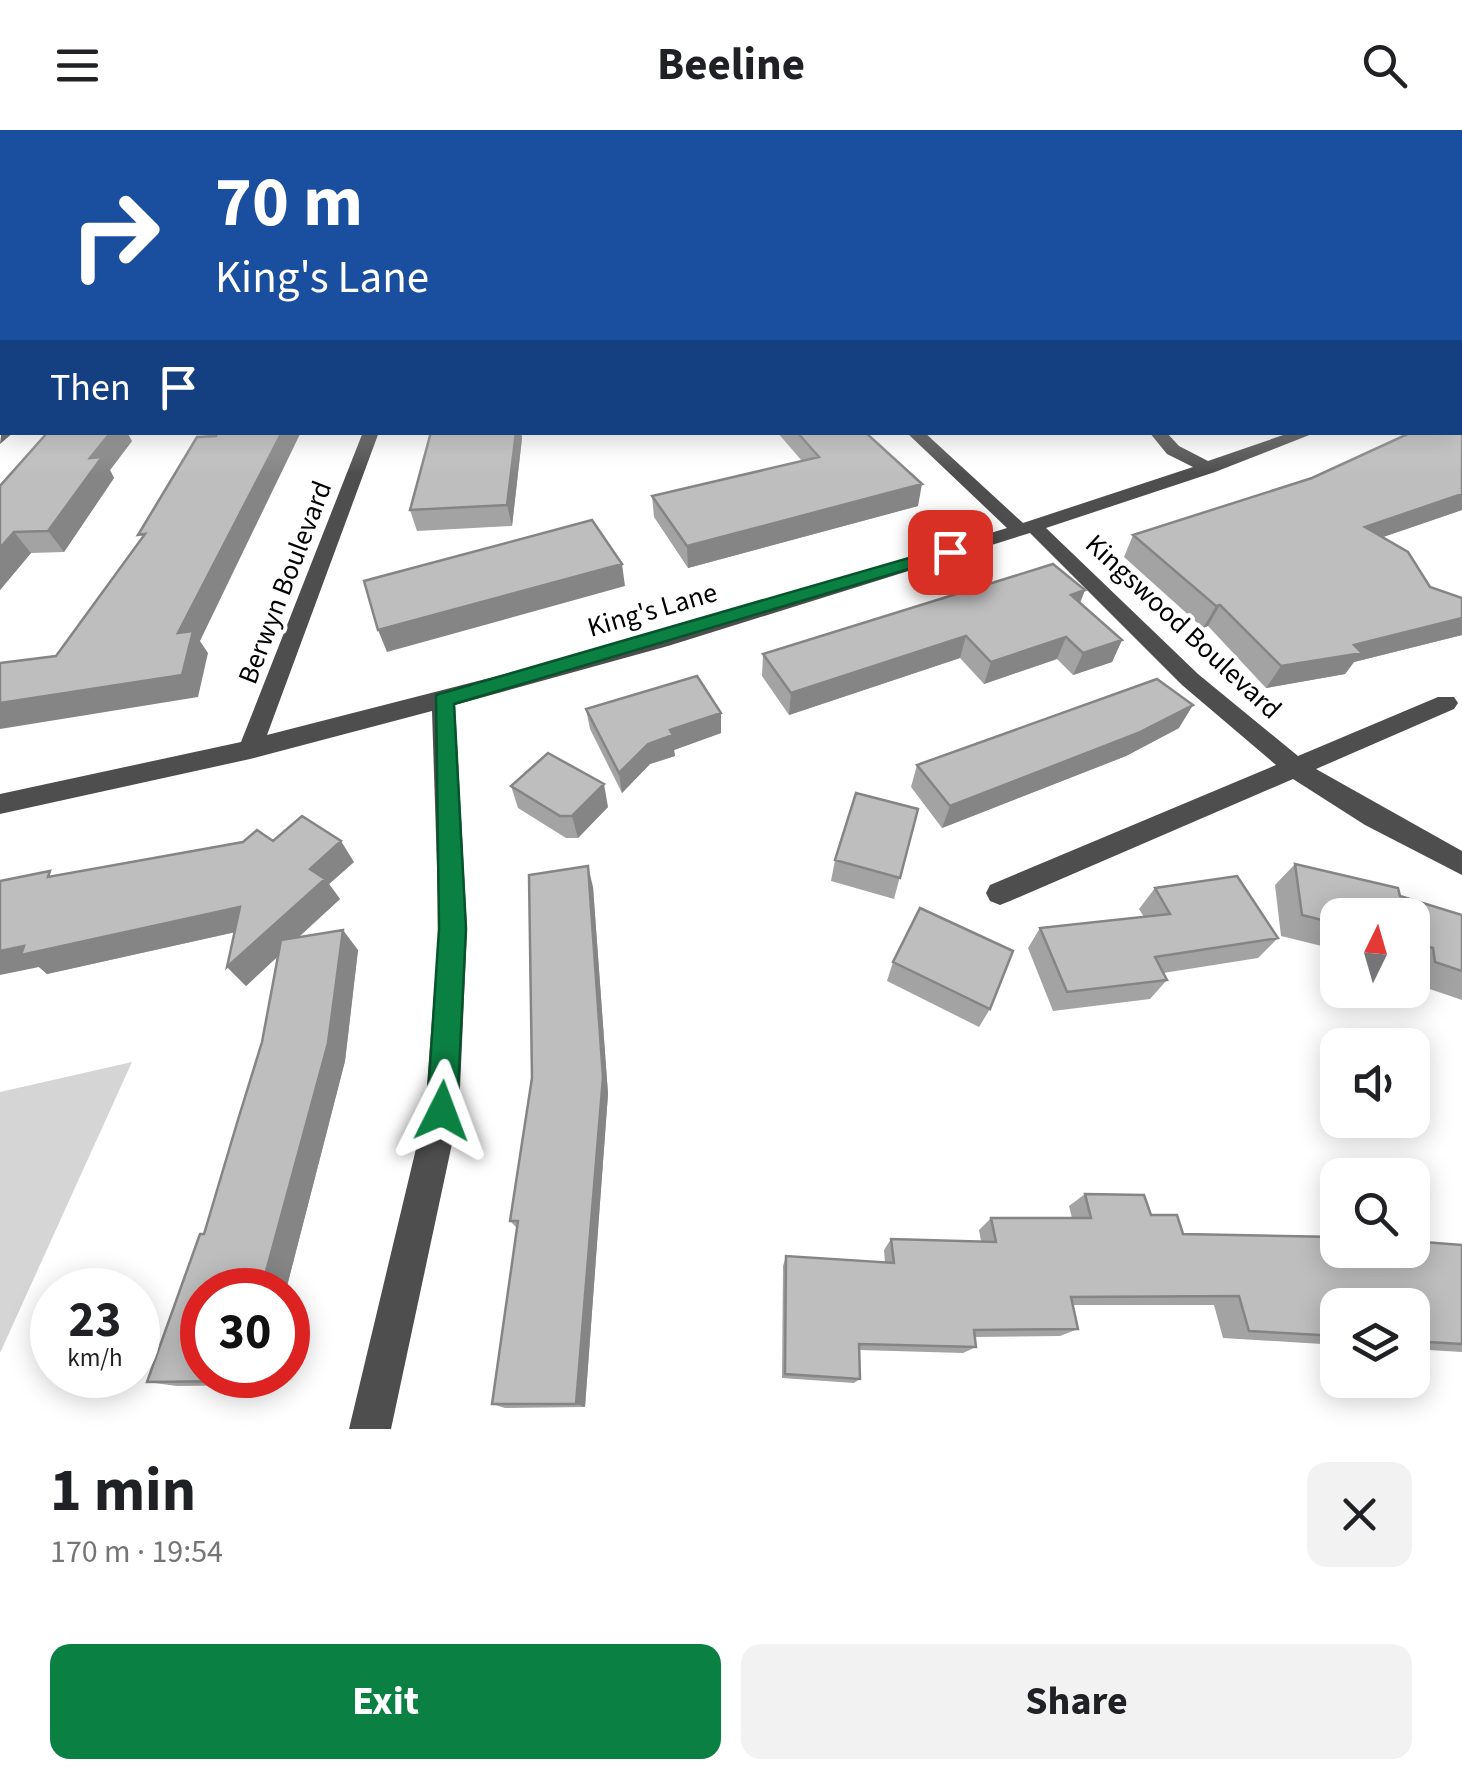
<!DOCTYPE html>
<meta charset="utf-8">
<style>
:root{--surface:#fff;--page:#f2f2f2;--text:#202124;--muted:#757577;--accent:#0b8043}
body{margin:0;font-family:"Source Sans 3",sans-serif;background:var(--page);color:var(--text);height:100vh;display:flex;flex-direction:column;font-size:38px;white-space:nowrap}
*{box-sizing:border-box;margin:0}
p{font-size:32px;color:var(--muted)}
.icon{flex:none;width:55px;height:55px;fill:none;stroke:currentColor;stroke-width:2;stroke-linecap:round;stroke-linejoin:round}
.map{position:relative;height:1299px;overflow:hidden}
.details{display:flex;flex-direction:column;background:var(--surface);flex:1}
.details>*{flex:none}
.guide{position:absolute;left:0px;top:0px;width:1462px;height:305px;box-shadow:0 5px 25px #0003;background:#1a4fa0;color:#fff;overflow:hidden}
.needle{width:65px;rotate:5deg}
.buttons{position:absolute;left:1320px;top:768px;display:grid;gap:20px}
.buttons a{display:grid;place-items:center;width:110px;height:110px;border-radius:20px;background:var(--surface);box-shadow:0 5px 25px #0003;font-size:50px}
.speed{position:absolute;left:30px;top:1138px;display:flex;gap:20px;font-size:50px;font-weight:700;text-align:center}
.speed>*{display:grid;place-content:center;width:130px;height:130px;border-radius:50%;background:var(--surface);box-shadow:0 5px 25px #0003;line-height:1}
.speed small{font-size:25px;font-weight:400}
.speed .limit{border:15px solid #d22;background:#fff;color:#111}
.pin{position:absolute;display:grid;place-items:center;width:85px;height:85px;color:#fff;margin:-42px;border-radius:20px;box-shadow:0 5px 15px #0006}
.me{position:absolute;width:110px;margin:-55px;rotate:3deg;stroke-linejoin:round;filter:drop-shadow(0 0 8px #0008)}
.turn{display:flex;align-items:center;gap:35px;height:210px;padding:0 50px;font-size:45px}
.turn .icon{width:130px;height:130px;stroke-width:2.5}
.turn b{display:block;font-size:70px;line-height:85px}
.then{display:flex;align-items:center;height:95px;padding:0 50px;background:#0003;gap:20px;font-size:38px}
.round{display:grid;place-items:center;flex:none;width:105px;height:105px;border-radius:20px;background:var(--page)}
.overview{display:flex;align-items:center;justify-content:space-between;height:170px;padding:0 50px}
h1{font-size:60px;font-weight:700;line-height:75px}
.primary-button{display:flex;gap:20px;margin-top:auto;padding:20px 50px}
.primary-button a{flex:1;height:115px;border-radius:20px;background:var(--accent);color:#fff;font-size:40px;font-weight:700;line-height:115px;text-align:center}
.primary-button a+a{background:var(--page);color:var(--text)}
header{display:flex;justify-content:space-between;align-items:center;height:130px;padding:0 50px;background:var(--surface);font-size:45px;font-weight:700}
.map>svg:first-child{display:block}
.green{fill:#d5d5d5}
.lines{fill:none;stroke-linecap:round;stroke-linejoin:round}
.minor{fill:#4e4e4e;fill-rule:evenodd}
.wall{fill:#a3a3a3}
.shaded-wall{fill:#858585}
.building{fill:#bebebe;stroke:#858585;stroke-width:2.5}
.route{fill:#0b8043;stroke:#07532c;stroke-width:2.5}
.labels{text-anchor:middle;stroke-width:8;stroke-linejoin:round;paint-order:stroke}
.street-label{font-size:28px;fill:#000;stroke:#fff}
</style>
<header><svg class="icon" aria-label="menu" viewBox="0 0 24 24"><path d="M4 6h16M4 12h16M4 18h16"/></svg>Beeline<svg class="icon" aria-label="search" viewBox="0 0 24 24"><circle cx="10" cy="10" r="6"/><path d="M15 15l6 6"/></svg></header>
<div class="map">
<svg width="1462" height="1299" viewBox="0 0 1462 1299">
<rect width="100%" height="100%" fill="#fff"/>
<path class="green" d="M 132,932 L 0,1223 L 0,962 Z"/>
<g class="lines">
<path class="minor" d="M 1462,175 L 1462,186 L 1460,187 L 1460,176 Z
M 2,298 L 2,302 L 14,302 L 0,314 Z
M 363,302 L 379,302 L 267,605 L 653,506 L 1007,398 L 906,302 L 924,302 L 1023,393 L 1193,337 L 1167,324 L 1149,302 L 1166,302 L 1179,316 L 1208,331 L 1292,302 L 1317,302 L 1215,342 L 1046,398 L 1198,544 L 1298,626 L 1438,567 L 1454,567 L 1458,573 L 1454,579 L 1316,639 L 1462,721 L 1462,745 L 1365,695 L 1293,649 L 1010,771 L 1000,775 L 990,771 L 986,763 L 990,755 L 1276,635 L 1182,555 L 1030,403 L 668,516 L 455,575 L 467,799 L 459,981 L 391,1299 L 349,1299 L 425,981 L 439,799 L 432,581 L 250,629 L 0,684 L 0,664 L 241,612 Z"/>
</g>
<path class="wall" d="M 1462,284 L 1462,380 L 1383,407 L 1430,457 L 1462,468 L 1462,505 L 1354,532 L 1345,544 L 1266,558 L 1208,496 L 1203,498 L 1124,427 L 1133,405 L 1312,348 Z
M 431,302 L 521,302 L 522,308 L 512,396 L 417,401 L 410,380 Z
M 777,302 L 865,302 L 918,376 L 688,438 L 654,387 L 652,366 L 802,331 Z
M 132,311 L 110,340 L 114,348 L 64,422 L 31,423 L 0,460 L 0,356 Z
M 1085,460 L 1080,473 L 1122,510 L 1112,532 L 1073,545 L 1057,529 L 984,554 L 960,528 L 789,585 L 762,546 L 763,524 Z
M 586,579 L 721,603 L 674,620 L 675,626 L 650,634 L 622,663 L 590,599 Z
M 1179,598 L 1126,626 L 942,698 L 911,657 L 917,635 Z
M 511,656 L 608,677 L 578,708 L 566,708 L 518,678 Z
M 918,679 L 894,769 L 831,751 L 835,730 Z
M 273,711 L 354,732 L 329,754 L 340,769 L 298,807 L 358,820 L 345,931 L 286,1160 L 202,1160 L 202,1245 L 264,1245 L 262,1255 L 177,1256 L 147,1252 L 204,1104 L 262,912 L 278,826 L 246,856 L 227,837 L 235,802 L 47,844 L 39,837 L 55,745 L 243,712 Z
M 1295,734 L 1462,785 L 1462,870 L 1412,853 L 1412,785 L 1338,785 L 1338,820 L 1281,806 L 1275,755 Z
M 593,757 L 608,964 L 585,1277 L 505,1278 L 492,1274 L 517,1098 L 510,1091 Z
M 1155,758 L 1278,808 L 1258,828 L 1163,843 L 1167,850 L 1150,869 L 1053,881 L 1028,818 L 1040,798 L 1144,787 L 1139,779 Z
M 893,832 L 990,879 L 979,897 L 887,851 Z
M 1085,1064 L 1151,1085 L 1183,1104 L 1462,1115 L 1462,1222 L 1412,1219 L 1412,1175 L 1338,1175 L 1338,1215 L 1223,1208 L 1214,1175 L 1073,1175 L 1078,1199 L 1060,1206 L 974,1207 L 976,1217 L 963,1223 L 859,1220 L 860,1249 L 854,1253 L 782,1248 L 783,1136 L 786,1126 L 885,1133 L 884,1120 L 891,1109 L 981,1111 L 979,1100 L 991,1088 L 1072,1088 L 1069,1076 Z"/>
<path class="shaded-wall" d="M 109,302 L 127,302 L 132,311 L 110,340 L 114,348 L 64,422 L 48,401 L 90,328 Z
M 282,302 L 301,302 L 200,511 L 208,523 L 198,567 L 0,599 L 0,573 L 178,503 Z
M 516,302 L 521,302 L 522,308 L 512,396 L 507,375 Z
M 922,354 L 918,376 L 688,438 L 687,416 Z
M 1462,364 L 1462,380 L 1351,418 L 1365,397 Z
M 14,402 L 31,423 L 0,460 L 0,418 Z
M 622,434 L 625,456 L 387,522 L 378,500 Z
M 1085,460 L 1076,482 L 1071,465 Z
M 1220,475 L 1208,496 L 1203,498 L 1216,476 Z
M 1462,488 L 1462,505 L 1354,532 L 1345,544 L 1266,558 L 1281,536 L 1354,515 Z
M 966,506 L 960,528 L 789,585 L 791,563 Z
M 1066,507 L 1057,529 L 984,554 L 991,532 Z
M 1122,510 L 1112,532 L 1073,545 L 1083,523 Z
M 1193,575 L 1179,598 L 1126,626 L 942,698 L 950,676 Z
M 721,583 L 721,603 L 674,620 L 675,626 L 650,634 L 622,663 L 619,643 L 648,614 L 670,600 Z
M 604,654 L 608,677 L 578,708 L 572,686 Z
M 341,711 L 354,732 L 329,754 L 340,769 L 246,856 L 227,837 L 310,739 Z
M 588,736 L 593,757 L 608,964 L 585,1277 L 576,1274 Z
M 240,777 L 258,797 L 47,844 L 39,837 L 0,845 L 0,821 Z
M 343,800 L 358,820 L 345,931 L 286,1160 L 261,1160 Z
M 238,1245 L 264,1245 L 262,1255 L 236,1251 Z"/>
<path class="building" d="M 1462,284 L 1462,364 L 1365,397 L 1408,422 L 1430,457 L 1462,468 L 1462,488 L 1354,515 L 1362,523 L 1281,536 L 1220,475 L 1216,476 L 1133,405 L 1312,348 L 1412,302 L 1460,302 L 1460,285 Z
M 48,302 L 111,302 L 90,328 L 102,327 L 48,401 L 14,402 L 0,418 L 0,356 Z
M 218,302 L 282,302 L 178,503 L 193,501 L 182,545 L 0,573 L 0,533 L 56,526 L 145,404 L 138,405 L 197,307 L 216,306 Z
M 431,302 L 516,302 L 507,375 L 410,380 Z
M 797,302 L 865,302 L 922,354 L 687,416 L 652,366 L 819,327 Z
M 592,390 L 622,434 L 378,500 L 364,451 Z
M 1053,434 L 1085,460 L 1071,465 L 1122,510 L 1083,523 L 1066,507 L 991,532 L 966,506 L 791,563 L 763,524 Z
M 697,546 L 721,583 L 670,600 L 673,605 L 648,614 L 619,643 L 586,579 Z
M 1157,549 L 1193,575 L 1138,603 L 950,676 L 917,635 Z
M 548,623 L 604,654 L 572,686 L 560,686 L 511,656 Z
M 856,663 L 918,679 L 900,748 L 835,730 Z
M 302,686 L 341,711 L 310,739 L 325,749 L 227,837 L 240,777 L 21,825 L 24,816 L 0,821 L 0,751 L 50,741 L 48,747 L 243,712 L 257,700 L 273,711 Z
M 1295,734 L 1398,758 L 1400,766 L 1462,785 L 1462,841 L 1435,832 L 1433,818 L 1412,812 L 1412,785 L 1338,785 L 1338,794 L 1302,785 Z
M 588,736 L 603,947 L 576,1274 L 492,1274 L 518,1091 L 510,1091 L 532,948 L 529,745 Z
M 1237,746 L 1278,808 L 1155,827 L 1167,850 L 1067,862 L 1040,798 L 1170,784 L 1155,758 Z
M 920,778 L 1013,821 L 990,879 L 893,832 Z
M 343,800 L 328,913 L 261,1160 L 202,1160 L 202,1245 L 238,1245 L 236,1251 L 147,1252 L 200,1104 L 204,1104 L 237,993 L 262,912 L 281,810 Z
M 1085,1064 L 1144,1065 L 1151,1085 L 1177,1085 L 1183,1104 L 1338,1107 L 1338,1120 L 1412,1120 L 1412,1111 L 1462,1115 L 1462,1214 L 1412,1211 L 1412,1175 L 1338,1175 L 1338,1206 L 1249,1201 L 1239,1166 L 1071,1167 L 1078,1199 L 974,1200 L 976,1217 L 859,1214 L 860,1249 L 785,1244 L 786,1126 L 894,1133 L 891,1109 L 996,1112 L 991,1088 L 1091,1088 Z"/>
<linearGradient id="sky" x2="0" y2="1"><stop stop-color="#89aaca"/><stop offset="0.47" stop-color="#fff"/><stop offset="1" stop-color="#fff" stop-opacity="0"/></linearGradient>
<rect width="1462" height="344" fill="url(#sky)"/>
<path class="route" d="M 950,416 L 959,422 L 956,425 L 454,574 L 466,799 L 457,981 L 453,992 L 442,996 L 431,992 L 427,981 L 439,799 L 436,565 Z"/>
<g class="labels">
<g class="street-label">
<text transform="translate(284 452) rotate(-69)" y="10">Berwyn Boulevard</text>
<text transform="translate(652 479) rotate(-16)" y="10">King's Lane</text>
<text transform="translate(1184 496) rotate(43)" y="10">Kingswood Boulevard</text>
</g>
</g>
</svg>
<div class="buttons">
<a><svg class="needle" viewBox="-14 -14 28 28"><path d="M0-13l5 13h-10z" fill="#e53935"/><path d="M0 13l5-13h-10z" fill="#757577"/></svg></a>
<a><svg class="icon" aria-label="sound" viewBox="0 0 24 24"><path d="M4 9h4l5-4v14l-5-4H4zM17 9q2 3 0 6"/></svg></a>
<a><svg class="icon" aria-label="search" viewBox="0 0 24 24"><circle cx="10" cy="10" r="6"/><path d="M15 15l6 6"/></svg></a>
<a><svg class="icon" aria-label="layers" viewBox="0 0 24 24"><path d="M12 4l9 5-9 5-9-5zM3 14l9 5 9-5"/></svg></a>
</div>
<div class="speed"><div>23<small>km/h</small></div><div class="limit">30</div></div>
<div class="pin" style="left:950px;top:422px;background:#d93025"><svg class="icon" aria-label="arrive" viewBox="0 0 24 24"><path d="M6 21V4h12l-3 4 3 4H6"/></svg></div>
<svg class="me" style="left:442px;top:981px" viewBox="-20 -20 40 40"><path d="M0-17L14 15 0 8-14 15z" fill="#0b8043" stroke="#fff" stroke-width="4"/></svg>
<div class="guide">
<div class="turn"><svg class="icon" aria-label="right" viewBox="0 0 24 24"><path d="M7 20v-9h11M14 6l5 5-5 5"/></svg><div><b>70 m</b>King's Lane</div></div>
<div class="then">Then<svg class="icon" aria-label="arrive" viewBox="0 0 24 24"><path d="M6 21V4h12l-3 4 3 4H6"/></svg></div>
</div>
</div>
<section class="details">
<div class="overview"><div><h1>1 min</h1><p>170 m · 19:54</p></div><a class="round"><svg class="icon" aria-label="close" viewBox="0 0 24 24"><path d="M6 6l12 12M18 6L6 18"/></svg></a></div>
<div class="primary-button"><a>Exit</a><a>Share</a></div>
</section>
